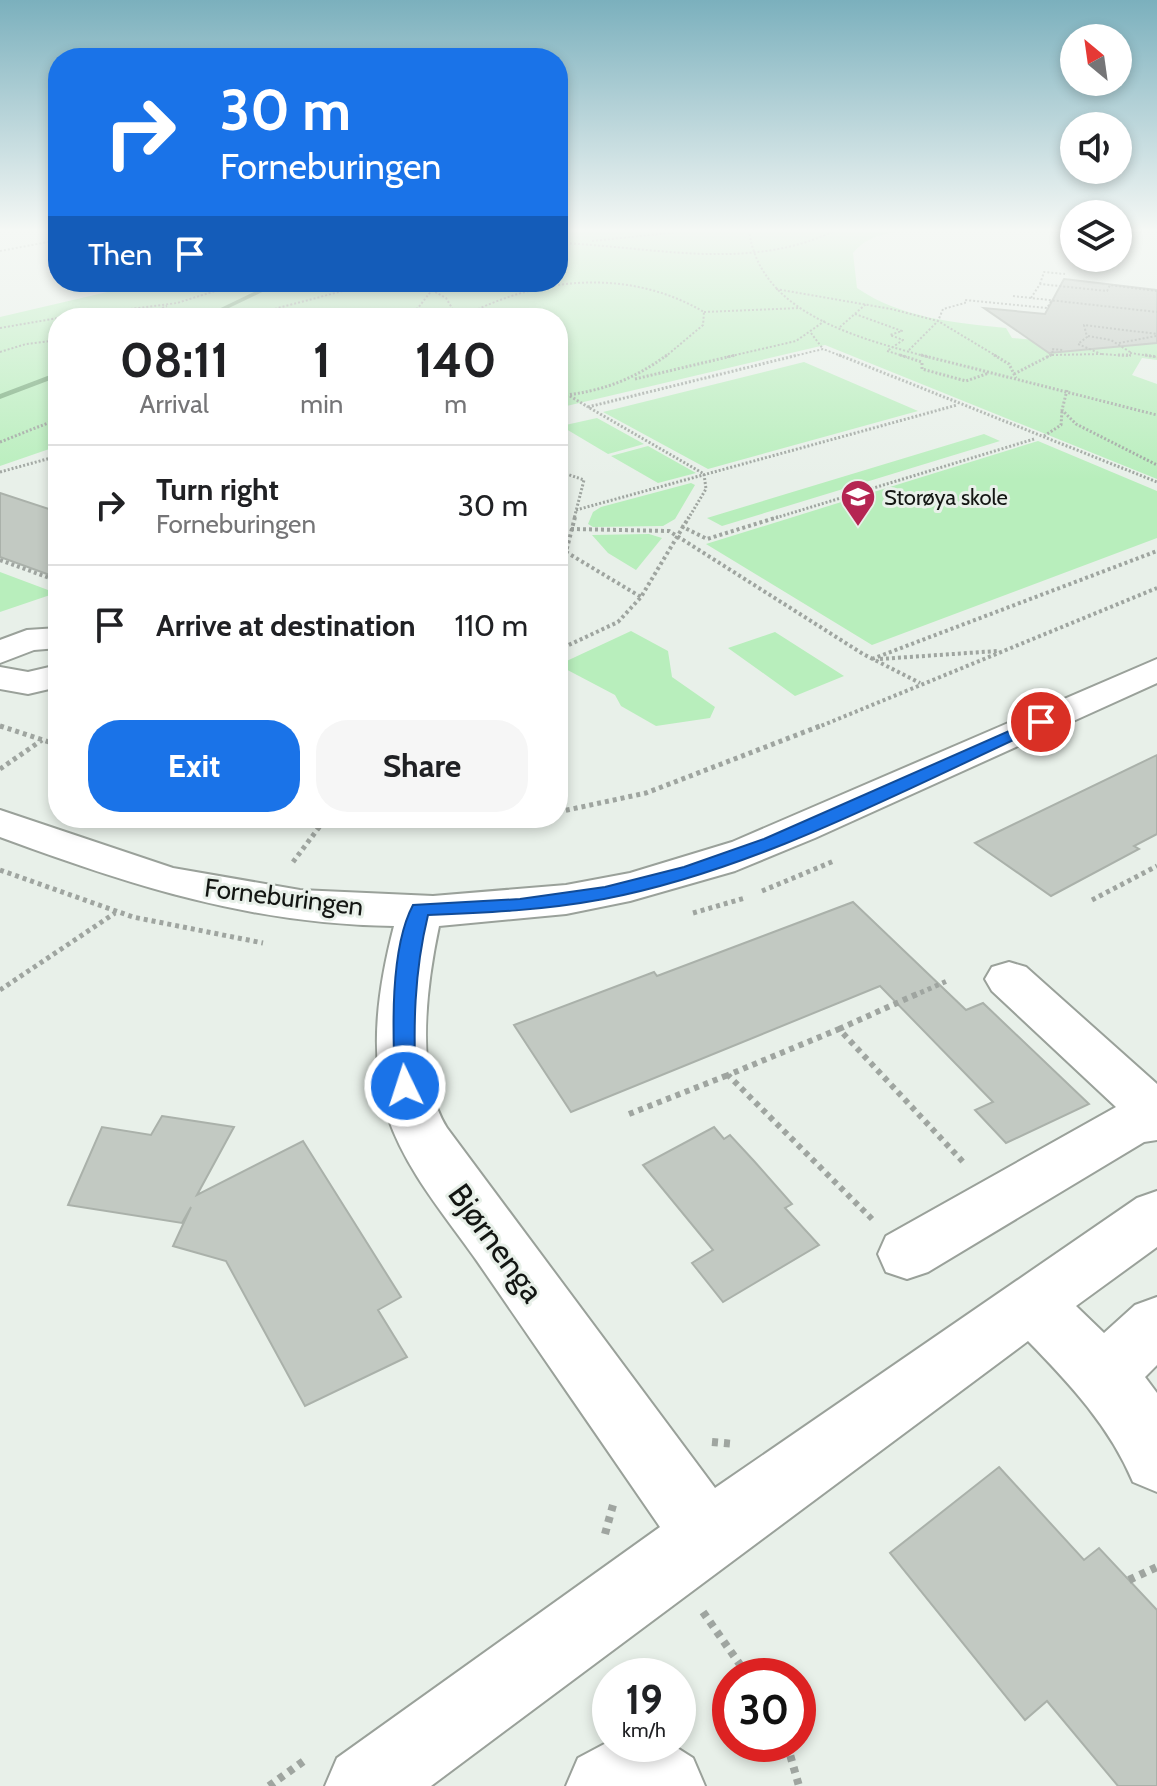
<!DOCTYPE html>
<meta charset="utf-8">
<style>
:root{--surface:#fff;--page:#f6f6f6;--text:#202124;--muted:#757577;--line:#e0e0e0;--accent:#1a73e8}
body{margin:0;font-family:Cabin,sans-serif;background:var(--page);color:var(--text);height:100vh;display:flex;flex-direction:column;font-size:30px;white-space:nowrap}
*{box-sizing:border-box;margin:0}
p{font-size:26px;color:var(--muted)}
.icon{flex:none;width:44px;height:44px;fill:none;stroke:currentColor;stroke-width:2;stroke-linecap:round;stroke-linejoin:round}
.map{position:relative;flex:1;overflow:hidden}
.panel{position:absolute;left:48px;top:308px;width:520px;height:520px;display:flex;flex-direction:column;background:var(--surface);border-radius:32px;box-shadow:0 4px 12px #0003}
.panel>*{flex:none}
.top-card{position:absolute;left:48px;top:48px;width:520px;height:244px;border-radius:32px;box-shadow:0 4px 12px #0003;background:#1a73e8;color:#fff;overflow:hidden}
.needle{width:52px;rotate:331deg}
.controls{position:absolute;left:1060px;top:24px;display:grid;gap:16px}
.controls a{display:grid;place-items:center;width:72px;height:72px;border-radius:50%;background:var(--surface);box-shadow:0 4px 12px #0003;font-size:40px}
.speed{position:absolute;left:592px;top:1658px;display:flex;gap:16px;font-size:40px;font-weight:700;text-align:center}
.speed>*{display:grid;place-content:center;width:104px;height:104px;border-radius:50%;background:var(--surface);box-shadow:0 4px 12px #0003;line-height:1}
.speed small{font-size:20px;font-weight:400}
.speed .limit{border:12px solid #d22;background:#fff;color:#111}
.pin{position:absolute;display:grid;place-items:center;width:68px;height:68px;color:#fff;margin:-34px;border:4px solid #fff;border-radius:50%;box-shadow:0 2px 8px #0007}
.me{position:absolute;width:88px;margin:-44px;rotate:356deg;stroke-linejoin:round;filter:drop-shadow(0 0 6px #0008)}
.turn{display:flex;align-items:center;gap:28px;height:168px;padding:0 40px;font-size:36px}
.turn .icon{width:104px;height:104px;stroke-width:2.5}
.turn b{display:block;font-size:56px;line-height:68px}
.then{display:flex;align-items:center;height:76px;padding:0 40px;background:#0003;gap:16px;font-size:30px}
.eta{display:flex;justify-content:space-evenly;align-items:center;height:136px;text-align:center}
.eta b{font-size:48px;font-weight:700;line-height:56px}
.action{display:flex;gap:16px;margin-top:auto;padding:16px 40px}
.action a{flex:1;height:92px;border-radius:32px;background:var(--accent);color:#fff;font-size:32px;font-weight:700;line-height:92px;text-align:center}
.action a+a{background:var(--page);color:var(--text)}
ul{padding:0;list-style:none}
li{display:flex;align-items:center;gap:24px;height:120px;padding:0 40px;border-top:2px solid var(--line)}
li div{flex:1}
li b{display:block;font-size:30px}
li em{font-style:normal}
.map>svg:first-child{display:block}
.green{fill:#b8eebc}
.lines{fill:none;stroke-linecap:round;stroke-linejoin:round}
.stream{fill:#78ab7c;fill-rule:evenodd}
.building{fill:#c2c9c2;stroke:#aab1aa;stroke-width:2}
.minor-casing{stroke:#9aa19a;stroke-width:4}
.path-far5{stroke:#9fa5a0;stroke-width:2;stroke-dasharray:2 2;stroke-linecap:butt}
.path-far4{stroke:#9fa5a0;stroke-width:3;stroke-dasharray:2 2;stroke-linecap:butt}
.path-far3{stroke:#9fa5a0;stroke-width:4;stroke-dasharray:3 3;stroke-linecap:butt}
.path-far2{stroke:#9fa5a0;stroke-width:5;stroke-dasharray:4 4;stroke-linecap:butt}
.path-far1{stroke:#9fa5a0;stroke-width:6;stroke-dasharray:5 5;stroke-linecap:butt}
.path{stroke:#9fa5a0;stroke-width:8;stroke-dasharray:6 6;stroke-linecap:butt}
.minor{fill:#fff;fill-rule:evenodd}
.route{fill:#1a73e8;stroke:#114b97;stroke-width:2}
.labels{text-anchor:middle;stroke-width:6;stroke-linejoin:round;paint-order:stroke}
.far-poi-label{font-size:22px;fill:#131613;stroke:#e8f0e9;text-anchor:start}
.street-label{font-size:26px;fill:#131613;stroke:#e8f0e9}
.near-street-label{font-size:32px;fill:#131613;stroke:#e8f0e9}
</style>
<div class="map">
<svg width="1157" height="1786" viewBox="0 0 1157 1786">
<rect width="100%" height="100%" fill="#e8f0e9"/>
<path class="green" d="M 558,230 L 915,230 C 890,233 870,233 853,253 L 857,288 C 901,318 955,323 1006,328 L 1012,338 L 1069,343 L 1157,330 L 1157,360 L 1142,358 L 1132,375 L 1157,384 L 1157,479 L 825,345 L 558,408 L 558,318 L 58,318 L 58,446 L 0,466 L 0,317 L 150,282 L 558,282 Z
M 804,362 L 918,411 L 708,469 L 603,412 Z
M 597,418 L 644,444 L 608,454 L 561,426 Z
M 984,434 L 1000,441 L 722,526 L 707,518 Z
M 1038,441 L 1157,491 L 1157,538 L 872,645 L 706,544 Z
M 648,446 L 696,473 L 658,483 L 611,456 Z
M 691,483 L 695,485 L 675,519 L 663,526 L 593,527 L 588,524 L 593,512 L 601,507 Z
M 649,534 L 662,538 L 636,570 L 608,553 L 592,535 Z
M 0,572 L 56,593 L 0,612 Z
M 631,631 L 668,651 L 672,677 L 715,707 L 710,718 L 656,726 L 621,706 L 615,695 L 558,665 Z
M 775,632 L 844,676 L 795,696 L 728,648 Z"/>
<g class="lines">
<path class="stream" d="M 275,282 L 283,282 L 208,318 L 200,318 Z
M 58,372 L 58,377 L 0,399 L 0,394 Z"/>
</g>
<path class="building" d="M 1064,279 L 1157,290 L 1157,343 L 1049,353 L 984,308 L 1045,314 Z
M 0,493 L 58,512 L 58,578 L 0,557 Z
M 1157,755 L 1157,834 L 1134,846 L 1139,849 L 1051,896 L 975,843 Z
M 853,902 L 966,1010 L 983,1003 L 1089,1104 L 1006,1143 L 975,1110 L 993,1102 L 880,986 L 571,1112 L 514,1025 L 654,972 L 657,976 Z
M 162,1116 L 234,1127 L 197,1195 L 303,1141 L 401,1297 L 378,1310 L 407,1357 L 305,1406 L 226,1261 L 173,1246 L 191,1207 L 182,1223 L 68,1205 L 102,1127 L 151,1135 Z
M 714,1127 L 724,1139 L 730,1135 L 754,1161 L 792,1204 L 785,1208 L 819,1245 L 723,1302 L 692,1263 L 713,1250 L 643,1165 Z
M 999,1467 L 1084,1560 L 1099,1548 L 1157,1610 L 1157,1786 L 1118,1786 L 1047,1701 L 1025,1720 L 890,1553 Z"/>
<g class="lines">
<defs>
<path id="minor" d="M 58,628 L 58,648 L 34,650 L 0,663 L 0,640 L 27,630 Z
M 1157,659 L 1157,683 L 815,838 L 735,871 L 630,901 L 566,914 L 439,926 C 427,983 414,1075 447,1128 L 715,1488 L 1137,1198 L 1157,1191 L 1157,1247 L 1076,1306 L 1104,1333 L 1135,1305 L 1157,1297 L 1157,1365 L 1145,1377 L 1157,1393 L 1157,1492 L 1133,1482 C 1110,1427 1070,1384 1028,1341 L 431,1786 L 325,1786 L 337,1758 L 660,1527 C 599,1438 538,1350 477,1261 C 446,1217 405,1169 388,1117 C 368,1055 378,988 394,926 C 250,924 133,886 0,837 L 0,810 L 173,868 L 300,890 L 433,896 L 566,885 L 630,873 L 732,842 Z
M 58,665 L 58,687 L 28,694 L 0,689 L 0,667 L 28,672 Z
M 1009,962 L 1026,967 L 1157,1084 L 1157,1140 L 1144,1142 L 928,1272 L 907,1279 L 886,1272 L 878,1254 L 886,1236 L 1116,1107 L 992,991 L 985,979 L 992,967 Z
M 610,1741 L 610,1744 L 671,1744 L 693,1758 L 705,1786 L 566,1786 L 578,1758 Z"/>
</defs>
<use href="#minor" class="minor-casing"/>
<path class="path-far5" d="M 749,230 C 759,314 859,338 928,357
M 592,241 L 698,230
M 558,243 C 651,246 749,273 836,230
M 0,251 L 48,242 L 55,230
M 434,282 L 432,290 L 446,298 L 458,318
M 1040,284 L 1044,272 L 1065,274
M 776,289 L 891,309 L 938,321 L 998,357
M 1013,296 L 1157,312
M 1031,298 L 1040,284 L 1107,291 L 1110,285 L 1157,291
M 704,312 L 799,308
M 855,314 L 902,331 L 890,335 L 903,340 L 887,351 L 907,357
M 59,318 L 177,303 L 244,282
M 136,318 L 167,306
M 240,318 L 377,282
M 398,318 L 418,308 L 432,290
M 460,318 C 537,277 627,267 704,312 L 703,325 L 665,357
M 840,327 L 866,304
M 0,328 L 58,318
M 811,333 L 823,349
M 1088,336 L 1111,340 L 1130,352 L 1130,356 L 1101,354
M 1119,343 L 1156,336
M 909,350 L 938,321 L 943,309 L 965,303 L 965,300 L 1047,308 L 1052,300
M 0,352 L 26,344 L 58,340
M 1130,353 L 1157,357
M 1052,355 L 1101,354 L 1078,344 L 1087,337 L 1084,325 L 1157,334
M 727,357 L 796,341 L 826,320
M 790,357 L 823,349 L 844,357
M 1047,357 L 1053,354 L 1052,349 L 1063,350"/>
<path class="path-far4" d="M 839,355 L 1157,482
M 900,355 L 922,362 L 922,369 L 966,381 L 989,373
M 921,355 L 1157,415
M 994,355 L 1009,364 L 1016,378
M 1118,355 L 1130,355
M 1145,355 L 1157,357
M 1014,374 L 1051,355
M 635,379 L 736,355
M 1067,390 L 1062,410 L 1076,424 L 1157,465
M 558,396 C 600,392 633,380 667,355
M 570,396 L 588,407
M 1044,436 L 1061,425 L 1062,411
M 0,442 L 58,419
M 558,471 L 584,480 L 574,519
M 0,472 L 58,456
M 576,510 L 957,405
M 688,519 L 706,489 L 704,474 L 588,407 L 798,355
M 772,519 L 1034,439"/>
<path class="path-far3" d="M 575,517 L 566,552 L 641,597
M 681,526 L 707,539 L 778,517
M 571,529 L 669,531 L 863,654 L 920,683
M 0,560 L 58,581
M 558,650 L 618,622 L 641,597 L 689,517
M 872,659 L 1157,551
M 880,659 L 997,651
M 0,726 L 5,728
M 816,728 L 1157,588"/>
<path class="path-far2" d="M 0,726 L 58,745
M 0,769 L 42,740
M 558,812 L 646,793 L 820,726
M 328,818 L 381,822 L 502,818
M 293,862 L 326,818
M 0,870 L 133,917 L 263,943
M 762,891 L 834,861
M 1092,900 L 1157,866
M 693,913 L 745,898
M 0,990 L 115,913
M 913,996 L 947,981"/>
<path class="path-far1" d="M 839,1029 L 917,994
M 629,1114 L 728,1075
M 872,1219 L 728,1075 L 839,1029 L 965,1164"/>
<path class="path" d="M 712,1442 L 734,1444
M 605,1534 L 613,1505
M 1129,1580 L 1157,1567
M 703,1612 L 748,1676
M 787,1744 L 799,1786
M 269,1786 L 308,1758"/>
<use href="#minor" class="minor"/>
</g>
<linearGradient id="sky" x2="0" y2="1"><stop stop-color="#7bb0bd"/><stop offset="0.48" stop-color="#f5f8f5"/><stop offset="1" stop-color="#f5f8f5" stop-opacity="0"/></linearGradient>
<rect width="1157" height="480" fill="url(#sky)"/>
<path class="route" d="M 1041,717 L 1046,719 L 1046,725 C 903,790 759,869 604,899 C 545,910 487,913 428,915 C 414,973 413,1027 416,1086 L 413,1092 L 405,1094 L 398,1092 L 395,1086 C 393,1036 389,950 413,905 L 520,899 L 605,887 L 684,867 L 764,839 Z"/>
<defs>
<symbol id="school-pin" viewBox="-11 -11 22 30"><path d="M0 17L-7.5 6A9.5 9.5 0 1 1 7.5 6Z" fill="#b52552" stroke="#e8f0e9"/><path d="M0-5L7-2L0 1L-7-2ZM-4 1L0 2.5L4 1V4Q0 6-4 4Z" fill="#fff"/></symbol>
</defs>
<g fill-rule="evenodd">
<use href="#school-pin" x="838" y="477" width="40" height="54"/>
</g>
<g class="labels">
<g class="far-poi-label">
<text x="884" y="505">Storøya skole</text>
</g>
<g class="street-label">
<text transform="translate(284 897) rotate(7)" y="9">Forneburingen</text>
</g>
<g class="near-street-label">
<text transform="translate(496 1243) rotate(54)" y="11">Bjørnenga</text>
</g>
</g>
</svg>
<div class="controls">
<a><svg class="needle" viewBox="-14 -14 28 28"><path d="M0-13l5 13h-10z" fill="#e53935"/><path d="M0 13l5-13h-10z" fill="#757577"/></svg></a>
<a><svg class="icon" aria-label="sound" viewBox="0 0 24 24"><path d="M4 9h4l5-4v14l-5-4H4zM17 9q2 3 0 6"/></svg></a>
<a><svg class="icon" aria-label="layers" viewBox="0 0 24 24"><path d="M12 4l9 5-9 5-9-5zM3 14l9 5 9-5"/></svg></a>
</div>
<div class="speed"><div>19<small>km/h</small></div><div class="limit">30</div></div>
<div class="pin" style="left:1041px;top:722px;background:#d93025"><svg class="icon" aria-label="arrive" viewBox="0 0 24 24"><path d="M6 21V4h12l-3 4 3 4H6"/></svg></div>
<svg class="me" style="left:405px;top:1086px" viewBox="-20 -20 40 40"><circle r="17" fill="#1a73e8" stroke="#fff" stroke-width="3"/><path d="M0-11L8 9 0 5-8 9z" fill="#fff"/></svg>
<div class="top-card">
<div class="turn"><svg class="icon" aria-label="right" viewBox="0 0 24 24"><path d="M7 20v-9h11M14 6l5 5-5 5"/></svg><div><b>30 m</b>Forneburingen</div></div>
<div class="then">Then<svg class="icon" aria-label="arrive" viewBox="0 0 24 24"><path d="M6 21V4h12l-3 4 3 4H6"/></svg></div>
</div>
<section class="panel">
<div class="eta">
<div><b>08:11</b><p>Arrival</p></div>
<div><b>1</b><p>min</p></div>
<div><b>140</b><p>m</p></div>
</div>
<ul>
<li><svg class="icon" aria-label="right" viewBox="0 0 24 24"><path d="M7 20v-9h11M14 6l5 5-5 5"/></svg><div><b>Turn right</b><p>Forneburingen</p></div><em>30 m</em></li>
<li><svg class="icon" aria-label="arrive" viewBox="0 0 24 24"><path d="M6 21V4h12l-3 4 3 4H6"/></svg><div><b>Arrive at destination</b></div><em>110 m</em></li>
</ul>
<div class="action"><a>Exit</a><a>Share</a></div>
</section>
</div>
